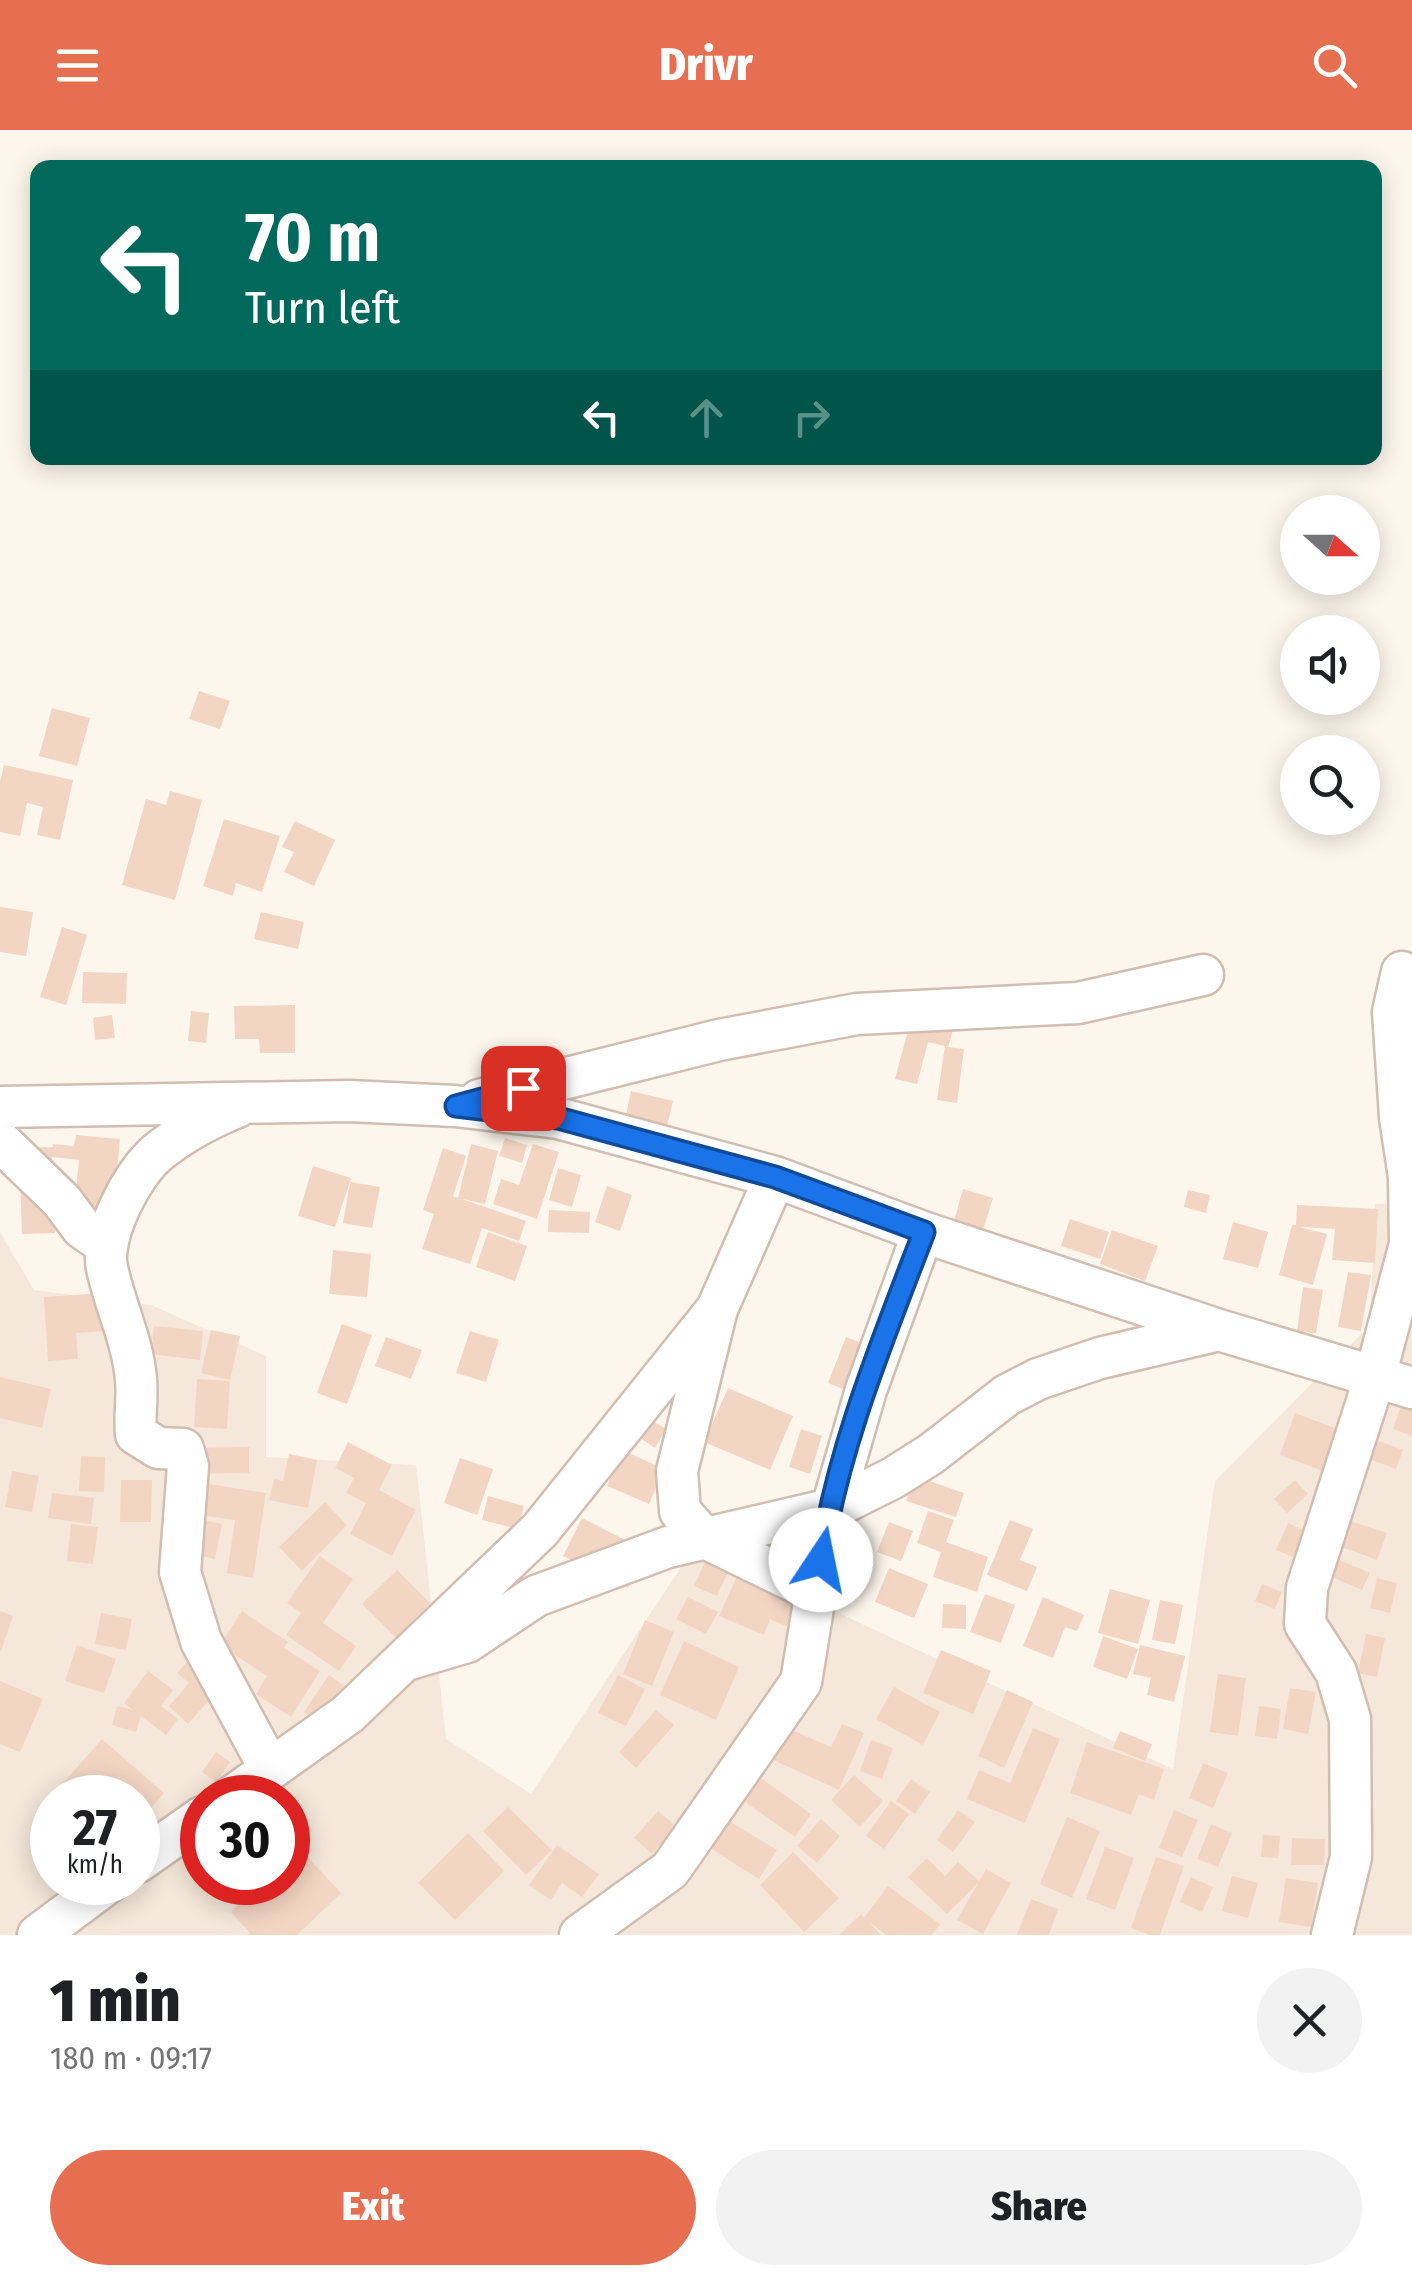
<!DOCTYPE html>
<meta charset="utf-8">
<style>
:root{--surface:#fff;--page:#f2f2f2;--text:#202124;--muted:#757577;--accent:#e76f51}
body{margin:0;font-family:"Fira Sans Condensed",sans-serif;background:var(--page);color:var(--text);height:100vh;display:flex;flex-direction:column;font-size:38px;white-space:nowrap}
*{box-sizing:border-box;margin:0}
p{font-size:32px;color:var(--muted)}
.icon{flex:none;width:55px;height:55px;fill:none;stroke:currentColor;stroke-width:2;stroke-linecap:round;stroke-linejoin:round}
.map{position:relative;height:1805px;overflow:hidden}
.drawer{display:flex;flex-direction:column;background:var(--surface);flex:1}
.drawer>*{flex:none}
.guide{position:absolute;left:30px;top:30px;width:1352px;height:305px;border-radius:20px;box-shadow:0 5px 25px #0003;background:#00695c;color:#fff;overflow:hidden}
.needle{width:65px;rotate:111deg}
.buttons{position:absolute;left:1280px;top:365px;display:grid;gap:20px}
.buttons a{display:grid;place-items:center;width:100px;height:100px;border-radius:50%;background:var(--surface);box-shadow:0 5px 25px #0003;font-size:50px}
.speed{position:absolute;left:30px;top:1645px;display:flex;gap:20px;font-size:50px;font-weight:700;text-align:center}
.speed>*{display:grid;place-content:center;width:130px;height:130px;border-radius:50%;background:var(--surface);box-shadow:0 5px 25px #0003;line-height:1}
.speed small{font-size:25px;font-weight:400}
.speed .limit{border:15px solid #d22;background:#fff;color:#111}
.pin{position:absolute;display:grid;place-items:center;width:85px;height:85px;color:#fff;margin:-42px;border-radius:20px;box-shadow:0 5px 15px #0006}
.me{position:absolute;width:110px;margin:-55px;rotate:11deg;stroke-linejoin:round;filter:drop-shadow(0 0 8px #0008)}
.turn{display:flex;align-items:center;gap:35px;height:210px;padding:0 50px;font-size:45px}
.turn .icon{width:130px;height:130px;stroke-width:2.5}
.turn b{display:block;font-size:70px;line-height:85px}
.lanes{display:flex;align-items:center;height:95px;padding:0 50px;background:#0003;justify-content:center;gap:50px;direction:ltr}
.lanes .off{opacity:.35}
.round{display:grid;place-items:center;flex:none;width:105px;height:105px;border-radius:52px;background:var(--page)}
.summary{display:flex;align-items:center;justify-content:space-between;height:170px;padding:0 50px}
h1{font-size:60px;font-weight:800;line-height:75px}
.button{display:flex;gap:20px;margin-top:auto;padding:20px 50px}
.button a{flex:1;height:115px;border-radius:60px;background:var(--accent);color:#fff;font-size:40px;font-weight:800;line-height:115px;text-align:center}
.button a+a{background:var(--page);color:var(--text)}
header{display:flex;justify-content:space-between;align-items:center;height:130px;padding:0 50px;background:var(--accent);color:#fff;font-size:45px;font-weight:800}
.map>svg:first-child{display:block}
.residential{fill:#f5e8da;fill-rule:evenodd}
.building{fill:#f3d5c3}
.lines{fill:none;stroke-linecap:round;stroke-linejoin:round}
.minor-casing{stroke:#d1beb0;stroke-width:45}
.minor{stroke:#fff;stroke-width:40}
.route-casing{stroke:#114b97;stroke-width:25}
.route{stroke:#1a73e8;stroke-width:18}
</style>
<header><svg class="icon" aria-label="menu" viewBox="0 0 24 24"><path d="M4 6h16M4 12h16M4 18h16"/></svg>Drivr<svg class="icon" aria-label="search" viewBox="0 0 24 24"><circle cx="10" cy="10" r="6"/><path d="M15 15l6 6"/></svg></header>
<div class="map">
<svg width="1412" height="1805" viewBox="0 0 1412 1805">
<rect width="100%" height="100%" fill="#fdf6ec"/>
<path class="residential" d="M 1412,1073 L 1412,1805 L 0,1805 L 0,1102 L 34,1160 L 151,1175 L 266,1226 L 266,1327 L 416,1335 L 446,1609 L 531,1664 L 695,1416 L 1173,1639 L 1215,1351 L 1370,1195 L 1375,1074 ZM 52,1668 L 138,1668 L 138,1752 L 52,1752 ZM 202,1668 L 288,1668 L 288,1752 L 202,1752 Z"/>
<path class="building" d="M 199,561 L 230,571 L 220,599 L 189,589 Z
M 52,578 L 90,588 L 77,636 L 39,626 Z
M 4,635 L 73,650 L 60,710 L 37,705 L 43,677 L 27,673 L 20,706 L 0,702 L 0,652 Z
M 170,661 L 202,670 L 175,770 L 122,755 L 146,669 L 166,675 Z
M 224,689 L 280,706 L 262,762 L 236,753 L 233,766 L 203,756 Z
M 295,691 L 335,710 L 314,756 L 284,742 L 294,722 L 282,717 Z
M 0,777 L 33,782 L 26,826 L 0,822 Z
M 261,782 L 304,792 L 298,819 L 254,809 Z
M 62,797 L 87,805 L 66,875 L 40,867 Z
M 83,842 L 127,843 L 126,874 L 82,873 Z
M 295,875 L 295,923 L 260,923 L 259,909 L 235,909 L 234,876 Z
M 191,881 L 209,883 L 206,913 L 188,911 Z
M 112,885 L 115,908 L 95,910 L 93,888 Z
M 912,886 L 954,897 L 948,917 L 964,919 L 957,973 L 937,970 L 945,916 L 928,912 L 917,954 L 895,949 Z
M 631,961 L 673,971 L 665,1004 L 624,995 Z
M 76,1005 L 120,1009 L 112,1093 L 73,1090 L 79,1030 L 52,1027 L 55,1103 L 22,1104 L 19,1018 L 53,1017 L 53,1014 L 74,1016 Z
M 505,1008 L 527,1015 L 522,1033 L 499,1026 Z
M 471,1014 L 498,1021 L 485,1074 L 458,1068 Z
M 533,1014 L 559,1022 L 537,1089 L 493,1074 L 501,1049 L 519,1055 Z
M 443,1018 L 466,1026 L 453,1066 L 526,1091 L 519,1111 L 482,1098 L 470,1134 L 422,1119 L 434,1084 L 423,1080 Z
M 313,1036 L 351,1048 L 335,1097 L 298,1086 Z
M 558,1038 L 581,1045 L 572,1077 L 549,1070 Z
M 350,1052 L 380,1057 L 372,1098 L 343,1093 Z
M 607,1056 L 632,1065 L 620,1101 L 595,1092 Z
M 963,1059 L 993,1068 L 982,1103 L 953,1095 Z
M 1188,1060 L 1210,1065 L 1206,1083 L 1184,1077 Z
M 1297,1075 L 1378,1079 L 1375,1133 L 1332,1130 L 1335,1099 L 1299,1097 L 1327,1104 L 1313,1155 L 1279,1145 L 1292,1095 L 1296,1095 Z
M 549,1080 L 590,1082 L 589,1103 L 548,1102 Z
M 1070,1089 L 1109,1102 L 1100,1129 L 1061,1116 Z
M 1233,1092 L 1268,1102 L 1258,1138 L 1223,1129 Z
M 1112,1100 L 1158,1116 L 1145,1151 L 1100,1134 Z
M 488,1102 L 527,1116 L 515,1151 L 476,1137 Z
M 333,1120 L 371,1124 L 367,1167 L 329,1164 Z
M 1348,1142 L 1371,1145 L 1361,1201 L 1338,1197 Z
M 1303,1157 L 1323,1160 L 1316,1203 L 1297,1201 Z
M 118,1162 L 120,1200 L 76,1203 L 78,1229 L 48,1231 L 44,1167 Z
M 342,1194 L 372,1205 L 347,1274 L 317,1263 Z
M 154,1196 L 203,1201 L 200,1230 L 151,1224 Z
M 211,1200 L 240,1206 L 230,1250 L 201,1243 Z
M 470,1201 L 499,1210 L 486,1252 L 456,1243 Z
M 386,1207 L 422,1220 L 411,1249 L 375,1236 Z
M 846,1207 L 870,1216 L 851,1262 L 828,1253 Z
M 0,1247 L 51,1259 L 42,1298 L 0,1288 Z
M 197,1249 L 230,1251 L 227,1299 L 194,1297 Z
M 728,1258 L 793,1286 L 770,1340 L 704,1312 Z
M 1405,1264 L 1412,1267 L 1412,1306 L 1393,1299 Z
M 1295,1283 L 1346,1302 L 1331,1344 L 1280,1325 Z
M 651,1290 L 666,1299 L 655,1318 L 640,1308 Z
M 801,1299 L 822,1306 L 810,1344 L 789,1337 Z
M 1371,1308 L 1403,1320 L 1396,1339 L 1364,1327 Z
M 348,1312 L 392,1335 L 379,1360 L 416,1380 L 392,1426 L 350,1404 L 366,1373 L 346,1363 L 354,1348 L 335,1338 Z
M 249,1317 L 249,1343 L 189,1344 L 189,1318 Z
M 622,1320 L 664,1339 L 649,1374 L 607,1356 Z
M 289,1324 L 317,1330 L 308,1378 L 269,1370 L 274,1349 L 283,1351 Z
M 81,1326 L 105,1327 L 104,1362 L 79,1361 Z
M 460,1328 L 493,1339 L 477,1385 L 444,1373 Z
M 12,1341 L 39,1346 L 32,1382 L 5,1377 Z
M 915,1346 L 964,1363 L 956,1387 L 906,1371 Z
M 121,1350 L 152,1350 L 151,1392 L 120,1392 Z
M 1295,1350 L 1308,1364 L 1287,1383 L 1274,1369 Z
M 197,1352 L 266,1363 L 253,1448 L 227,1443 L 235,1390 L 192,1384 Z
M 52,1363 L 94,1368 L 91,1394 L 48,1388 Z
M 488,1366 L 524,1376 L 518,1399 L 482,1390 Z
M 325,1372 L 347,1395 L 302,1441 L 279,1417 Z
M 928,1381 L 954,1390 L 946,1412 L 988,1427 L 977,1462 L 933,1447 L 941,1422 L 917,1413 Z
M 184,1386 L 222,1394 L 215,1429 L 177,1421 Z
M 582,1388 L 647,1421 L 628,1458 L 563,1426 Z
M 1010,1390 L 1033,1399 L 1020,1430 L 1037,1437 L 1027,1461 L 987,1445 Z
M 1351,1391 L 1387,1403 L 1377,1430 L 1342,1417 Z
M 889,1392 L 913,1401 L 901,1431 L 877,1422 Z
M 1288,1393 L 1306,1401 L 1293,1427 L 1276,1420 Z
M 71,1394 L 98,1397 L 93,1434 L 67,1431 Z
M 320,1426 L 353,1449 L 323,1493 L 356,1516 L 339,1541 L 286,1505 L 301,1483 L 287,1473 Z
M 707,1428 L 730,1438 L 717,1466 L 694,1456 Z
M 1335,1428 L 1370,1443 L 1362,1460 L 1327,1445 Z
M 889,1438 L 928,1454 L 914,1488 L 875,1472 Z
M 397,1440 L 430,1473 L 396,1508 L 362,1474 Z
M 739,1442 L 816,1475 L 804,1504 L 770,1489 L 764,1505 L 719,1486 Z
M 1377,1448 L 1397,1453 L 1390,1483 L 1370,1478 Z
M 1262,1454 L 1282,1462 L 1275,1479 L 1255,1471 Z
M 1110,1459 L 1150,1470 L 1138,1514 L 1098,1503 Z
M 985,1464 L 1015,1475 L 1001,1513 L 970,1502 Z
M 688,1467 L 718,1482 L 706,1504 L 676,1489 Z
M 1043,1467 L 1084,1485 L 1077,1501 L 1065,1497 L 1053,1528 L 1023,1516 Z
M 1160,1470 L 1183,1475 L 1175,1514 L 1152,1510 Z
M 943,1474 L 966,1475 L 966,1499 L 942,1498 Z
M 0,1481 L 13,1486 L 1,1521 L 0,1521 Z
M 242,1481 L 288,1512 L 284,1518 L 320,1541 L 291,1587 L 256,1564 L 267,1546 L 220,1515 Z
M 101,1483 L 132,1489 L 126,1520 L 95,1514 Z
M 645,1490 L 674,1502 L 652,1556 L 623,1544 Z
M 1366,1504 L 1385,1508 L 1377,1547 L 1358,1543 Z
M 1103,1506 L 1138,1519 L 1127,1549 L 1093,1537 Z
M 684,1511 L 739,1537 L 716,1590 L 660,1565 Z
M 77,1515 L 116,1529 L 104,1563 L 65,1551 Z
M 1140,1515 L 1185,1526 L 1174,1572 L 1147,1565 L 1151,1548 L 1133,1544 Z
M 941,1520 L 991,1541 L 973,1584 L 923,1563 Z
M 187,1532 L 218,1560 L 188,1594 L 169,1576 L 189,1553 L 177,1543 Z
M 148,1541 L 173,1560 L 161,1576 L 178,1589 L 166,1605 L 141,1586 L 136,1602 L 112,1595 L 117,1576 L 133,1580 L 124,1573 Z
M 1218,1544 L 1246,1548 L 1238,1606 L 1210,1602 Z
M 329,1545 L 346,1557 L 321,1593 L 304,1582 Z
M 618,1545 L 645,1559 L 626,1596 L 598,1583 Z
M 0,1551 L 43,1569 L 20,1622 L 0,1614 Z
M 894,1557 L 940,1582 L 923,1615 L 876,1589 Z
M 1290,1558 L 1316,1562 L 1308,1604 L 1283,1599 Z
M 1007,1560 L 1033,1572 L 1004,1638 L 978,1626 Z
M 1259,1576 L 1281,1579 L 1277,1609 L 1255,1606 Z
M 656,1580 L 674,1595 L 636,1638 L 619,1622 Z
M 842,1594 L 864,1603 L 839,1660 L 771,1629 L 785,1597 L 831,1617 Z
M 1033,1598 L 1060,1609 L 1025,1693 L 967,1669 L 979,1640 L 1010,1653 Z
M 1120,1601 L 1152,1614 L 1145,1631 L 1113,1618 Z
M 102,1609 L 164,1663 L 138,1693 L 138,1668 L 64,1668 L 56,1661 Z
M 871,1610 L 893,1618 L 882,1649 L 860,1641 Z
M 1087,1612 L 1164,1639 L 1154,1670 L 1139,1664 L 1131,1685 L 1070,1663 Z
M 216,1622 L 230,1632 L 216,1652 L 202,1642 Z
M 1203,1633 L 1228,1643 L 1213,1678 L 1189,1668 Z
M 854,1645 L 883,1671 L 860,1697 L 831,1670 Z
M 761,1648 L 811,1684 L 795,1707 L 745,1672 Z
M 911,1649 L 930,1662 L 915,1684 L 896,1671 Z
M 891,1671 L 909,1684 L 884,1719 L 866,1706 Z
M 508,1677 L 552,1720 L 526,1745 L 483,1701 Z
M 958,1680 L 975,1692 L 953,1722 L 937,1710 Z
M 1174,1680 L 1198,1690 L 1182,1727 L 1159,1718 Z
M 658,1681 L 676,1696 L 652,1724 L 634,1708 Z
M 719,1685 L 777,1720 L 759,1749 L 702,1713 Z
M 1067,1687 L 1100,1701 L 1072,1768 L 1040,1754 Z
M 821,1689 L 840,1706 L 817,1733 L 797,1716 Z
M 1211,1694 L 1232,1703 L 1218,1737 L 1197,1729 Z
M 468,1703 L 504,1741 L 455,1790 L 418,1753 Z
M 1263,1705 L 1280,1706 L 1278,1728 L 1261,1727 Z
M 1292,1708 L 1325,1709 L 1324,1735 L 1291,1735 Z
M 557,1715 L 599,1744 L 582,1767 L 562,1753 L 551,1770 L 529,1755 Z
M 1105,1717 L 1134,1728 L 1115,1780 L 1086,1769 Z
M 299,1718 L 341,1763 L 297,1805 L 247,1805 L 250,1803 L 231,1782 L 263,1752 L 288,1752 L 288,1729 Z
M 793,1722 L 839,1768 L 804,1802 L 760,1755 Z
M 1156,1727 L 1184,1736 L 1160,1805 L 1150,1805 L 1131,1798 Z
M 927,1728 L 945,1746 L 958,1732 L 979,1751 L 986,1739 L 1011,1753 L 983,1804 L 957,1790 L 978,1753 L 947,1784 L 908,1747 Z
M 1232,1746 L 1258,1753 L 1248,1788 L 1222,1781 Z
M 1191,1747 L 1213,1757 L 1202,1782 L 1180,1772 Z
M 1286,1748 L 1318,1753 L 1311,1797 L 1279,1792 Z
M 888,1756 L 940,1794 L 932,1805 L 886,1805 L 869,1792 L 881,1805 L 839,1805 L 861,1784 L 864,1788 Z
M 1031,1769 L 1058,1779 L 1049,1805 L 1017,1805 Z"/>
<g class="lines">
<defs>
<path id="minor" d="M 479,970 L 719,910 L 857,884 L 1078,873 L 1203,845
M 0,977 L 349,971 L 455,976 L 558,988 L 775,1047 L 923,1102 L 1219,1200 L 1412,1258
M 237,977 C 208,989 181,1003 157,1023 C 132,1044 100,1106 107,1138 C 115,1176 133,1211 136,1250 C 138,1267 134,1286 136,1304 L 158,1318 L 183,1319 L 188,1336 L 180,1442 L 201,1511 L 270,1639
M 0,1011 L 62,1071 L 82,1098 L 105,1114
M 775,1047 L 717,1179 L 677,1341 L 680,1381 L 703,1407 L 816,1462
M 403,1531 L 467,1512 L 536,1466 L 668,1417 L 831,1379 L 893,1348 L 931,1324 L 1007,1265 L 1038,1249 L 1100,1228 L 1219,1200
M 230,1668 L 348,1584 L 540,1400 L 717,1179
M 138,1732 L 202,1687
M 38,1805 L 109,1752
M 580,1805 L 670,1740 L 801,1552 L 826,1398 L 866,1260 L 923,1102
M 1332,1805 L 1351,1727 L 1350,1589 L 1336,1542 L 1305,1494 L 1307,1458 L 1375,1247 L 1410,1114 L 1409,1047 L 1400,987 L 1393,882 L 1402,842"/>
</defs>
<use href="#minor" class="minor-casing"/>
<use href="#minor" class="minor"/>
</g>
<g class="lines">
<defs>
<path id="route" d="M 523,958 L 456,976 L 558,988 L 775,1047 L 924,1102 C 884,1207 837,1319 821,1430"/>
</defs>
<use href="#route" class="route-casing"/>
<use href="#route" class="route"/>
</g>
</svg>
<div class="buttons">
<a><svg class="needle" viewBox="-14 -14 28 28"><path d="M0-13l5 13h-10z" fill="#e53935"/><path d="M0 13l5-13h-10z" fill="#757577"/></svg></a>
<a><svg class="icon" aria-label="sound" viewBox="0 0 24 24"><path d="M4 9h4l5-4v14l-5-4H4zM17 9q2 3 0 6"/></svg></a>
<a><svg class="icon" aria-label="search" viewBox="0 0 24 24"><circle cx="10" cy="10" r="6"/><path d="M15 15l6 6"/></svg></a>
</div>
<div class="speed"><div>27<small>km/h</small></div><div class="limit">30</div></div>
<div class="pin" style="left:523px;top:958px;background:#d93025"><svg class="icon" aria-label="arrive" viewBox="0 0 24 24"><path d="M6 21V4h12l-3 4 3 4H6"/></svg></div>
<svg class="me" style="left:821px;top:1430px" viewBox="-20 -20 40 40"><circle r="19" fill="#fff"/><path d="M0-13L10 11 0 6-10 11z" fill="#1a73e8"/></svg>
<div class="guide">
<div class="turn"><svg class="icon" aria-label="left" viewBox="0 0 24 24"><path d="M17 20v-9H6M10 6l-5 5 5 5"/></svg><div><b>70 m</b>Turn left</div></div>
<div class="lanes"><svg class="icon" aria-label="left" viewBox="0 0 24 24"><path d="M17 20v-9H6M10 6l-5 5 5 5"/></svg><svg class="icon off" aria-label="ahead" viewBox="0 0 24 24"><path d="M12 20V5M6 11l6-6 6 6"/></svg><svg class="icon off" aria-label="right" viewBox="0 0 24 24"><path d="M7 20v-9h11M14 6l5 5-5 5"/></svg></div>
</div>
</div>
<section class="drawer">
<div class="summary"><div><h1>1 min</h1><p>180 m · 09:17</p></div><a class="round"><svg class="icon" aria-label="close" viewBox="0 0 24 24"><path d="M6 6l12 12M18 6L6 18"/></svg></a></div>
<div class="button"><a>Exit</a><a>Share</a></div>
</section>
